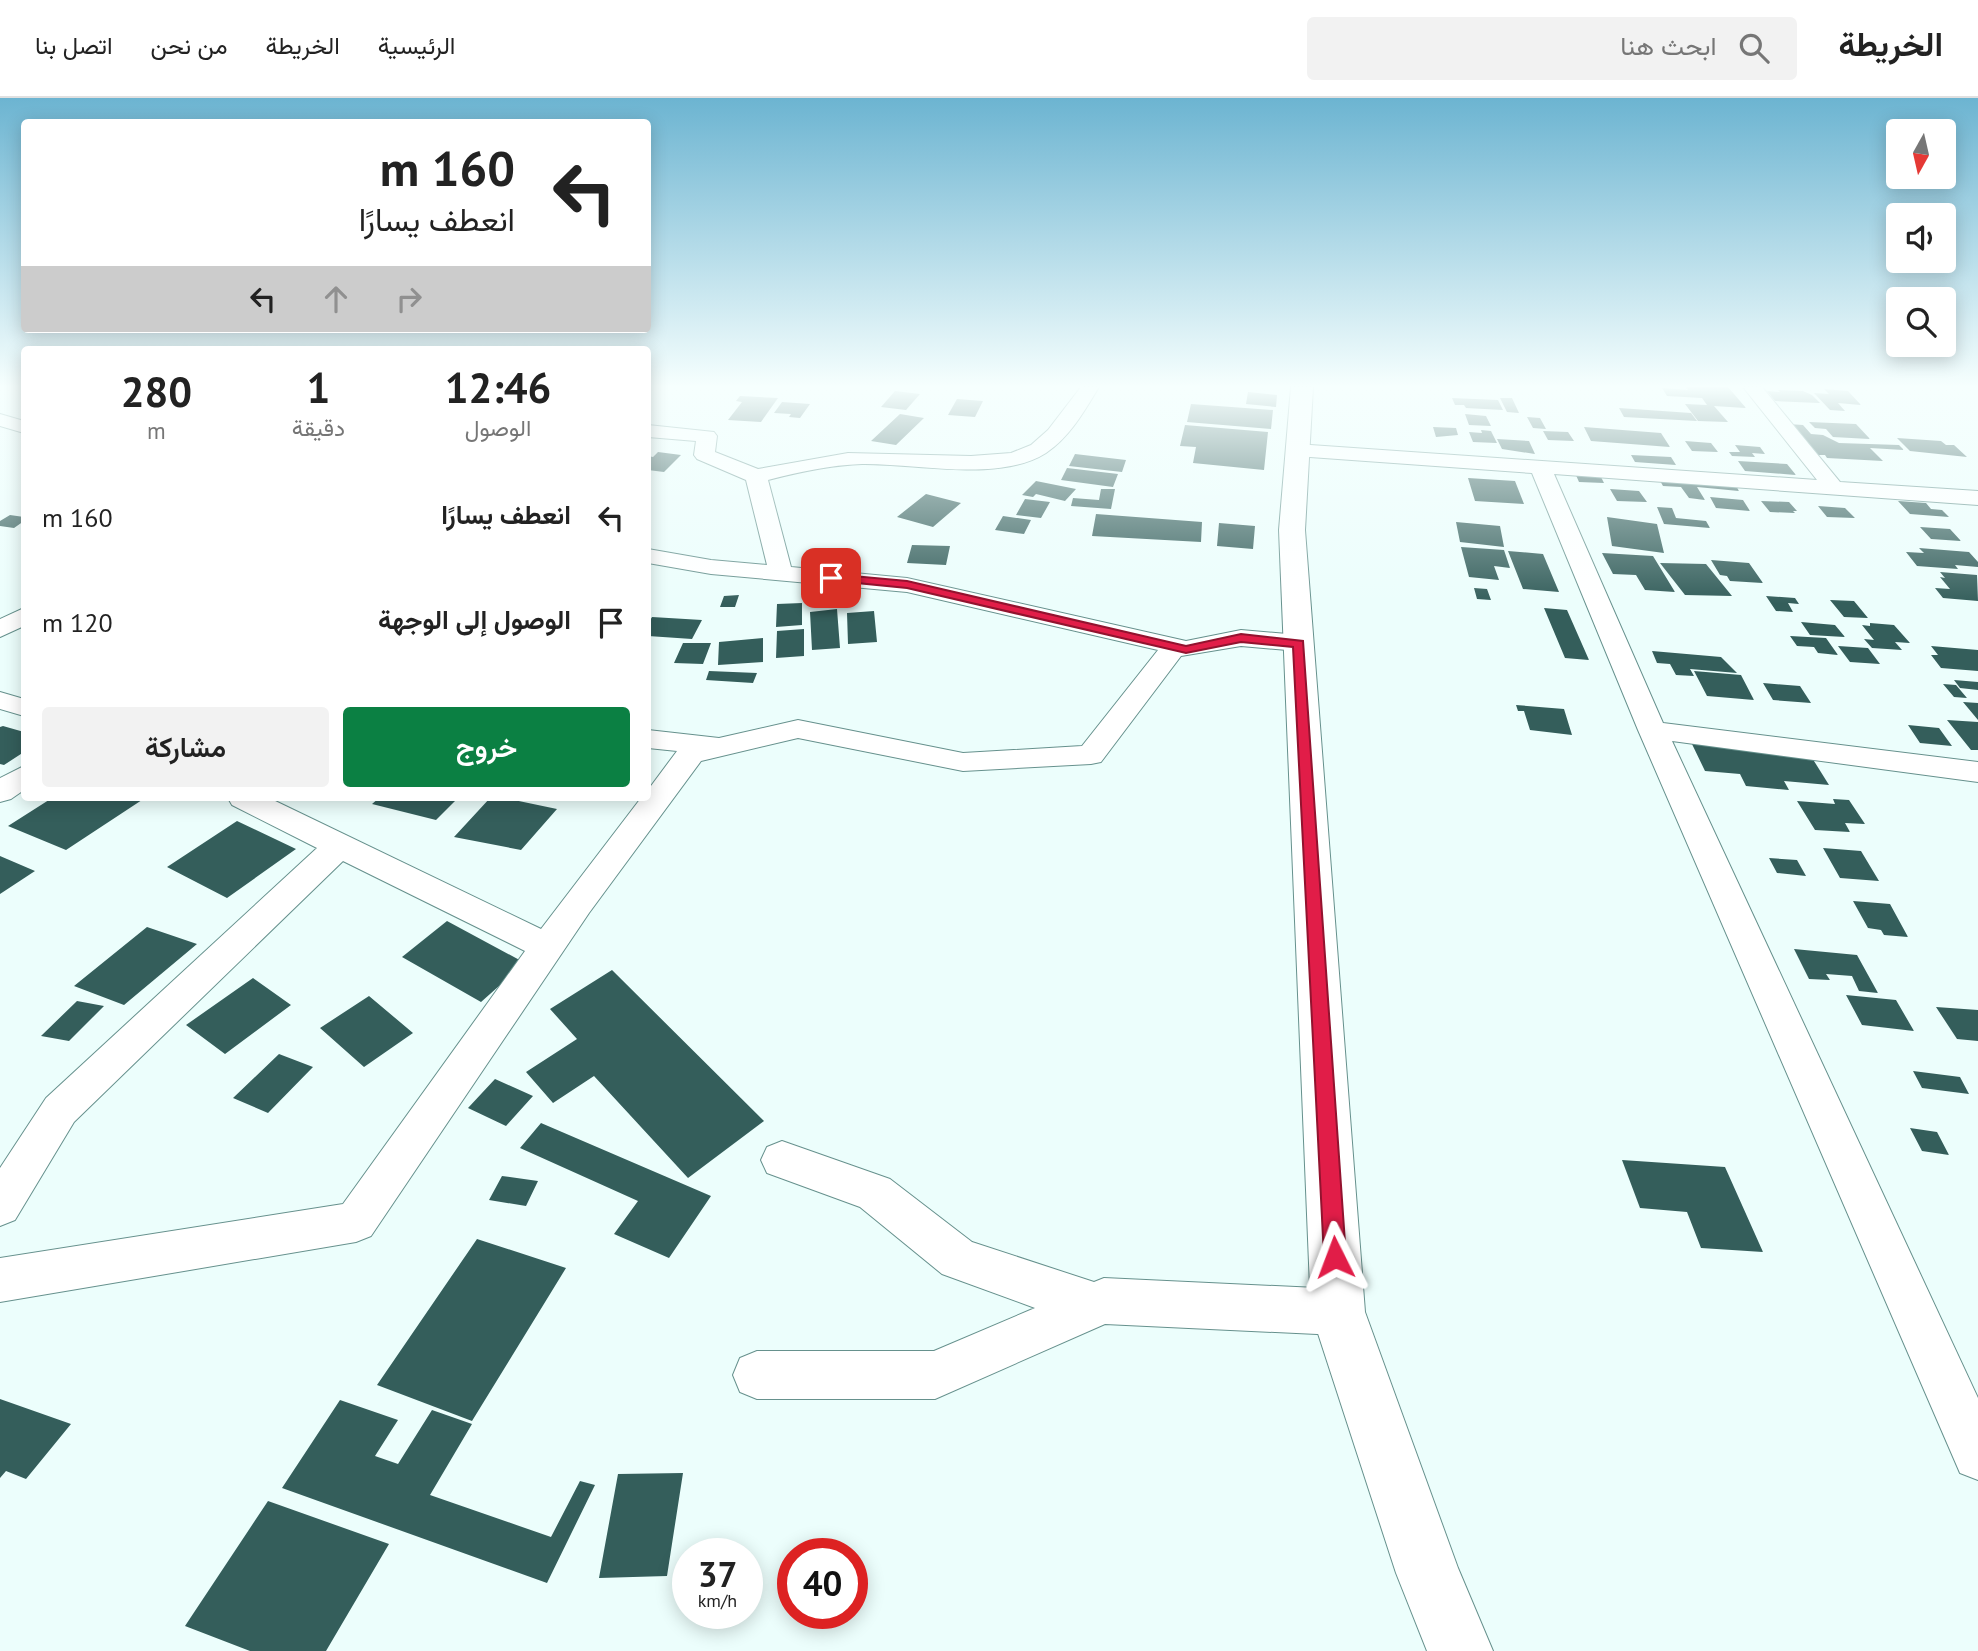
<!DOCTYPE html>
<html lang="ar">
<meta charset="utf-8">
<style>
:root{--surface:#fff;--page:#f2f2f2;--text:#222;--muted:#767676;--line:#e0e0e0;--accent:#0b8043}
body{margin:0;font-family:"PT Sans",Vazirmatn,sans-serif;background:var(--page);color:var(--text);direction:rtl;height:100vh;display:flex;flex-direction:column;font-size:26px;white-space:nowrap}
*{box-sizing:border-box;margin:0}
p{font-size:23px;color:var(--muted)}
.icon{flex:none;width:38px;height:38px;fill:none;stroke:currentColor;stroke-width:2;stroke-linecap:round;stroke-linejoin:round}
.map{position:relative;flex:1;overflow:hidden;direction:ltr}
.sheet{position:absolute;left:21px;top:248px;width:630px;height:455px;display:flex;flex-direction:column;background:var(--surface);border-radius:7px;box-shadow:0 4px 18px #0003;direction:rtl}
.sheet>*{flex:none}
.top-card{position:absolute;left:21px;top:21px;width:630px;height:214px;border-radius:7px;box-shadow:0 4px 18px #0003;direction:rtl;background:#fff;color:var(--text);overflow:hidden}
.needle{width:46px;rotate:188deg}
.controls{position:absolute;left:1886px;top:21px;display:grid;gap:14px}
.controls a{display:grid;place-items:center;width:70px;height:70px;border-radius:7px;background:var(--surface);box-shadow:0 4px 18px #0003;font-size:35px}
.speed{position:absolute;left:672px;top:1440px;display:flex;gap:14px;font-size:35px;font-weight:700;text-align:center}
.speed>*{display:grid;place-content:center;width:91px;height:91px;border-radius:50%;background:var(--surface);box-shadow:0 4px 18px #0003;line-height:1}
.speed small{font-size:18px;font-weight:400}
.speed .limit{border:10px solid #d22;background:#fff;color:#111}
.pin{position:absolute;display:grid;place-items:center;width:60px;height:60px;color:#fff;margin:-30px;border-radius:14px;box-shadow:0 4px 10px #0006}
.me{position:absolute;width:77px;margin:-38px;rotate:357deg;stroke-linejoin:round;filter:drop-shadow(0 0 5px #0008)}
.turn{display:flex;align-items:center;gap:24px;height:147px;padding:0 21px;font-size:32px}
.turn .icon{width:91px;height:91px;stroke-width:2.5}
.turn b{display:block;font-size:49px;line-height:60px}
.lanes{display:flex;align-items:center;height:66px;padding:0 21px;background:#0003;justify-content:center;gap:35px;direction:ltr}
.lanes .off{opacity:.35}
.eta{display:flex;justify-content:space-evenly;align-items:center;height:119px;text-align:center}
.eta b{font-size:42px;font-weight:600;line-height:49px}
.action{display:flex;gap:14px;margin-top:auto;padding:14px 21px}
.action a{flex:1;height:80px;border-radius:7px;background:var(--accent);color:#fff;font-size:28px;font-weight:600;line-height:80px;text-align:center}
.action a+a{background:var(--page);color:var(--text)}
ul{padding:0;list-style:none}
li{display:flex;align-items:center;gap:21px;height:105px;padding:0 21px}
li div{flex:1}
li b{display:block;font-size:26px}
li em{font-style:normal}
header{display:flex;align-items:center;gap:42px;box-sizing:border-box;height:98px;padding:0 35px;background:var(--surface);border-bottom:2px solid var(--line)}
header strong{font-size:33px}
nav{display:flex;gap:38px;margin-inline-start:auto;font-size:24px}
.search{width:490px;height:63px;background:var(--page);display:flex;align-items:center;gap:18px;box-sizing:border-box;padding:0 24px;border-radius:7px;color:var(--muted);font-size:26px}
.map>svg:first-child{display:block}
.building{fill:#345e5b}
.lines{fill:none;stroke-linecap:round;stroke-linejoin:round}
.street-casing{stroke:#66918d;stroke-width:2}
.secondary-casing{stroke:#66918d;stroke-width:2}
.street{fill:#fff;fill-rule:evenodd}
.secondary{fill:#fff;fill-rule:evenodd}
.route{fill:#e11d48;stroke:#92132f;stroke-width:2}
</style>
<header>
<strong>الخريطة</strong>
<div class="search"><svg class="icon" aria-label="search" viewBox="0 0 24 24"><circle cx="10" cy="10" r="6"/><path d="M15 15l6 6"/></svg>ابحث هنا</div>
<nav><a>الرئيسية</a><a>الخريطة</a><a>من نحن</a><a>اتصل بنا</a></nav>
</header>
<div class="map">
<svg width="1978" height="1553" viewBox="0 0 1978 1553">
<rect width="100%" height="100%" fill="#ecfefc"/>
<path class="building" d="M 1686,289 L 1728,289 L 1746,310 L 1714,308 L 1728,324 L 1698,323 L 1685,306 L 1707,307 L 1702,300 L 1667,298 L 1662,290 L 1688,292 Z
M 1824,291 L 1848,293 L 1861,307 L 1838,305 L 1845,313 L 1830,312 L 1814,295 L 1829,296 Z
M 1778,292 L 1803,293 L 1812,297 L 1820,305 L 1775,303 L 1767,293 L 1780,294 Z
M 895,293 L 920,296 L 906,312 L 881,309 Z
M 1248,294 L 1277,297 L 1276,309 L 1246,306 Z
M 740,298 L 778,300 L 761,324 L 728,322 L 742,304 L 736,303 Z
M 1452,300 L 1498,302 L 1503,312 L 1466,310 L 1464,307 L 1455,307 Z
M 1500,300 L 1512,300 L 1519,315 L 1507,314 Z
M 957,301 L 983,303 L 975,319 L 948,317 Z
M 782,304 L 810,306 L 800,320 L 789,319 L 791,316 L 774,315 Z
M 1191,306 L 1273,312 L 1271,331 L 1187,324 Z
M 1619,310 L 1691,315 L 1697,323 L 1624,319 Z
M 900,316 L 924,320 L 896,347 L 871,343 Z
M 1465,316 L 1486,318 L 1491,328 L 1469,327 Z
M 1527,319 L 1540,320 L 1546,331 L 1533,330 Z
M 1809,324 L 1856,326 L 1870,341 L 1833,339 L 1826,331 L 1815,330 Z
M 1788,326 L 1803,327 L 1811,336 L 1823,337 L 1839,345 L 1899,347 L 1904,352 L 1870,350 L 1883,363 L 1827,360 L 1825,357 L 1814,357 Z
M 1185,327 L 1268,334 L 1264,372 L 1193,365 L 1196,349 L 1180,348 Z
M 1433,329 L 1456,330 L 1458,337 L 1436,339 Z
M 1584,329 L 1661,335 L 1670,349 L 1591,343 Z
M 1481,332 L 1491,333 L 1497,345 L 1473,344 L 1469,334 L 1482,335 Z
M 1543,333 L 1568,334 L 1574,343 L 1548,342 Z
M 1897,340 L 1941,343 L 1946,347 L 1954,347 L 1967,359 L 1910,353 Z
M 1497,341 L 1529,343 L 1535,356 L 1502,351 Z
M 1685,343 L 1711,345 L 1718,354 L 1692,353 Z
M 1735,347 L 1760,349 L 1765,356 L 1752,355 L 1755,359 L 1732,358 L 1729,354 L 1740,354 Z
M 658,354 L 681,357 L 664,374 L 648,372 L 648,358 L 653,359 Z
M 1075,356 L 1126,362 L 1122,374 L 1069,368 Z
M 1631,357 L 1671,359 L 1676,367 L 1635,364 Z
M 1738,363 L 1787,366 L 1796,377 L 1745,373 Z
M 1067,370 L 1118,376 L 1113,389 L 1061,382 Z
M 1575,375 L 1600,377 L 1604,385 L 1579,384 Z
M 1468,380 L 1515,383 L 1524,406 L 1475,403 Z
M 1659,381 L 1735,386 L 1739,393 L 1697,389 L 1705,402 L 1689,400 L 1681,389 L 1663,388 Z
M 1036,383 L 1076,391 L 1065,403 L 1036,396 L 1033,399 L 1022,397 Z
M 1101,391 L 1115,391 L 1111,411 L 1071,408 L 1073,400 L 1099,402 Z
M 1610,391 L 1639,393 L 1647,404 L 1617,403 Z
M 926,396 L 961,405 L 933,429 L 897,419 Z
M 1710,399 L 1743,402 L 1750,413 L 1716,410 Z
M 1025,401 L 1050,404 L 1041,420 L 1016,417 Z
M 1761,403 L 1789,404 L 1797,413 L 1793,413 L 1795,415 L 1770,414 Z
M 1898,403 L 1926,405 L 1931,411 L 1942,412 L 1949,419 L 1910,416 Z
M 1818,408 L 1845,410 L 1855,420 L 1827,419 Z
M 1657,409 L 1672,410 L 1676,420 L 1706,423 L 1710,430 L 1664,426 Z
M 1096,416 L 1202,424 L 1201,444 L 1092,438 Z
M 10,417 L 24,419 L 24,423 L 14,430 L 0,428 L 0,423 Z
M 1003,418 L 1031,422 L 1024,436 L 995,432 Z
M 1607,419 L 1657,426 L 1664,455 L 1612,448 Z
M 1456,424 L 1500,428 L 1504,449 L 1460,444 Z
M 1219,425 L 1255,428 L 1253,451 L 1217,448 Z
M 1920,429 L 1950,431 L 1961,443 L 1931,441 Z
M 912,447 L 950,448 L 946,467 L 907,465 Z
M 1461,449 L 1504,452 L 1510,470 L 1494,468 L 1499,482 L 1469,479 Z
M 1919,450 L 1969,454 L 1978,464 L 1978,469 L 1955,467 L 1958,471 L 1917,468 L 1906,454 L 1924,455 Z
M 1508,453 L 1543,456 L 1559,494 L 1523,491 Z
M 1602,455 L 1653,458 L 1675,494 L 1645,492 L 1636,477 L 1613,476 Z
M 1711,462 L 1749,465 L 1763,485 L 1730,483 L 1727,478 L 1720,477 Z
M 1660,465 L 1706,466 L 1732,498 L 1685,497 Z
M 1940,474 L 1977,477 L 1978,503 L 1943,500 L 1935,490 L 1950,491 L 1940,479 L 1945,480 Z
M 1474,490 L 1487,491 L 1491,502 L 1477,501 Z
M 739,497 L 735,509 L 720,509 L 724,498 Z
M 1766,498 L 1795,500 L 1799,506 L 1788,505 L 1793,514 L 1776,513 Z
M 1830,502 L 1854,503 L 1868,520 L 1844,519 Z
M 802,505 L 802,527 L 776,529 L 777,506 Z
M 1544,510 L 1567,512 L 1589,562 L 1565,560 Z
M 837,511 L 840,550 L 812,552 L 810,514 Z
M 874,513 L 877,544 L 848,546 L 847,515 Z
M 652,519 L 702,522 L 692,541 L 648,538 L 648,526 Z
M 1801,524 L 1835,527 L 1845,539 L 1810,537 Z
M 1870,525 L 1894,527 L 1910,545 L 1895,544 L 1902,552 L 1872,550 L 1864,541 L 1874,542 L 1862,527 L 1870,528 Z
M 804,531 L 804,558 L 776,560 L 777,533 Z
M 1790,538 L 1826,540 L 1838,557 L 1818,555 L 1814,549 L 1797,548 Z
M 763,540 L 763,564 L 718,567 L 719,544 Z
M 683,545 L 711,545 L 703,566 L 674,565 Z
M 1838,548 L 1868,550 L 1880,566 L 1850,564 Z
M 1931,548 L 1978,552 L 1978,573 L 1941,570 L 1931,557 L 1938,557 Z
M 1652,553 L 1721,559 L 1737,575 L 1690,571 L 1694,578 L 1676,577 L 1670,566 L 1657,565 Z
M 709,573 L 757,575 L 753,585 L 706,582 Z
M 1694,573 L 1741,577 L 1754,602 L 1707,598 Z
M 1954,582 L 1978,584 L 1978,592 L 1960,590 Z
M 1763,585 L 1800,588 L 1811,605 L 1773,602 Z
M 1943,586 L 1956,587 L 1967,600 L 1954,599 Z
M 1963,604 L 1978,605 L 1978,622 Z
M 1516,607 L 1564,611 L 1572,637 L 1530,632 L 1524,613 L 1518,613 Z
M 1947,622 L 1978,624 L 1978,652 L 1971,652 Z
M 1908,627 L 1939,630 L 1952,648 L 1920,645 Z
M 3,628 L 24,634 L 24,654 L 4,667 L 0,666 L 0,629 Z
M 1691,644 L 1809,655 L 1829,687 L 1784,683 L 1789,692 L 1746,688 L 1740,676 L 1705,673 Z
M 52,700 L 145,700 L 66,752 L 8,728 Z
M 379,700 L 458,700 L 436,722 L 372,706 Z
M 490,700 L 505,700 L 557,711 L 521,752 L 454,739 Z
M 1833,701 L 1849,702 L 1865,726 L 1845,725 L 1850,734 L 1815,732 L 1797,703 L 1835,706 Z
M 237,723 L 296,751 L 227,800 L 167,769 Z
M 1823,750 L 1861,753 L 1879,783 L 1840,780 Z
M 0,758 L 35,773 L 0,796 Z
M 1769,760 L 1797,762 L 1806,778 L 1777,775 Z
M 1853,803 L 1890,806 L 1908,839 L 1884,837 L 1881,832 L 1868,830 Z
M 447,823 L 525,865 L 481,904 L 402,859 Z
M 147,829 L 197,846 L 124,907 L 74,888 Z
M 1794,851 L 1857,857 L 1878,895 L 1859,893 L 1852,878 L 1826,876 L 1830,882 L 1809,881 Z
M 612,872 L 764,1023 L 688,1080 L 594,978 L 553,1005 L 526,974 L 577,941 L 550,911 Z
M 253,880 L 291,907 L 225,956 L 186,927 Z
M 1846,897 L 1896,902 L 1914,933 L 1862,927 Z
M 369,898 L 413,935 L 364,969 L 320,930 Z
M 77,903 L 104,908 L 69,943 L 41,938 Z
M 1936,909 L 1978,912 L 1978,943 L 1957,941 Z
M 279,956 L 313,969 L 268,1015 L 233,1000 Z
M 1913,973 L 1960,979 L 1969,996 L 1922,990 Z
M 495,981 L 533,998 L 506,1028 L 468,1010 Z
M 541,1025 L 711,1098 L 669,1160 L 614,1136 L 638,1103 L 520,1050 Z
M 1910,1030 L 1937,1034 L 1949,1057 L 1922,1053 Z
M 1622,1062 L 1725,1069 L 1763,1154 L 1701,1150 L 1687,1114 L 1640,1110 Z
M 502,1078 L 538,1083 L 526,1108 L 489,1102 Z
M 477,1141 L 566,1170 L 472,1323 L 377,1287 Z
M 0,1301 L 71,1326 L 26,1381 L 6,1373 L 0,1380 Z
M 340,1302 L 398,1322 L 375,1358 L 398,1366 L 432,1312 L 472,1326 L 430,1397 L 551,1439 L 580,1383 L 595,1387 L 547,1485 L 282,1390 Z
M 683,1375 L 667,1478 L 599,1480 L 618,1376 Z
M 268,1403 L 389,1446 L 326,1553 L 250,1553 L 185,1528 Z"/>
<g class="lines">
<defs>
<path id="street" d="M 1081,289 L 1099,289 C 1085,312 1070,339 1046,355 C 999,385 915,365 862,366 C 830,367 799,374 768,382 L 791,469 L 907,480 L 1186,543 L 1241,532 L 1299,537 L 1308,539 L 1312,545 L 1308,551 L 1299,553 L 1241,548 L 1181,558 L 1101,664 L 1091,666 L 963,673 L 798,640 L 701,663 L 589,815 L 371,1138 L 356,1144 L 0,1204 L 0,1160 L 343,1106 L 525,853 L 343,763 L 74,1024 L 15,1122 L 0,1128 L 0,1070 L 46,1000 L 317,750 L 232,707 L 228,700 L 269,700 L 541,831 L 641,700 L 648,700 L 648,692 L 677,653 L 648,650 L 648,632 L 719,640 L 798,622 L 963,655 L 1082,648 L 1158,552 L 907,494 L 711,476 L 648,465 L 648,451 L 711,462 L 767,467 L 746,382 L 697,361 L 694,357 L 696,343 L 648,339 L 648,327 L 714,334 L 717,338 L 715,354 L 758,371 L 848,355 L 971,358 L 1011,355 L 1031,347 L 1048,332 Z
M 1743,289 L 1762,289 L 1840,384 L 1978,393 L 1978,407 L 1554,376 L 1663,625 L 1978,664 L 1978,684 L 1672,643 L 1978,1300 L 1978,1382 L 1960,1375 L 1638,632 L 1532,375 L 1296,358 L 1289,356 L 1286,352 L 1289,348 L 1296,346 L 1817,382 Z
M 0,316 L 24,323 L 24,335 L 0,328 Z
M 24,510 L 24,528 L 0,539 L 0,521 Z
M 0,594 L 24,601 L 24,618 L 0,611 Z
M 24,668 L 24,692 L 11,701 L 0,704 L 0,680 Z
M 782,1043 L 890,1081 L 972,1144 L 1094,1184 L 1104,1180 L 1338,1191 L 1354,1198 L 1361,1214 L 1354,1230 L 1338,1237 L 1105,1226 L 935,1301 L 757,1301 L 740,1294 L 733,1277 L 740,1260 L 757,1253 L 934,1253 L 1035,1210 L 942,1176 L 860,1109 L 767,1075 L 761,1062 L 767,1049 Z"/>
<path id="secondary" d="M 1291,289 L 1313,289 L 1305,432 L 1365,1214 L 1458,1470 L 1493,1553 L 1427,1553 L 1396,1475 L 1311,1214 L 1279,432 Z"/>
</defs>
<use href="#street" class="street-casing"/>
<use href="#secondary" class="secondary-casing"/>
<use href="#street" class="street"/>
<use href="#secondary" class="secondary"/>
</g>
<linearGradient id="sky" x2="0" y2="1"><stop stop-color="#6cb4d1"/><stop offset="0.57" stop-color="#f6fffe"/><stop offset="1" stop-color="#f6fffe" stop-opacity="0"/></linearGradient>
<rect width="1978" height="506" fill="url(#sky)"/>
<path class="route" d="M 831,476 L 907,483 L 1186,548 L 1241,536 L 1303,543 L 1346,1159 L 1342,1166 L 1335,1169 L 1327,1166 L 1324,1159 L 1293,549 L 1241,544 L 1186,555 L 907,490 L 827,482 L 827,477 Z"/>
</svg>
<div class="controls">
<a><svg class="needle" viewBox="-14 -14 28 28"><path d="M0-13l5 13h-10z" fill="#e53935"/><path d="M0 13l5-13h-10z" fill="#767676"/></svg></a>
<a><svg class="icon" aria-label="sound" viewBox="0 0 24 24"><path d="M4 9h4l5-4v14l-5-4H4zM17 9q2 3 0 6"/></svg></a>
<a><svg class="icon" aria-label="search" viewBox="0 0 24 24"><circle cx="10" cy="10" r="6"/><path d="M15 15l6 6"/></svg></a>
</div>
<div class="speed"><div>37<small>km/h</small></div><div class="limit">40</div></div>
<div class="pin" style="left:831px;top:480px;background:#d93025"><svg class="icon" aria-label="arrive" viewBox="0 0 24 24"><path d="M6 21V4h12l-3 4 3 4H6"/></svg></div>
<svg class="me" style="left:1335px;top:1159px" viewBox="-20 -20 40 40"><path d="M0-17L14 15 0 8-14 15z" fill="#e11d48" stroke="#fff" stroke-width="4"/></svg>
<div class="top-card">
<div class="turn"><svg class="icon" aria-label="left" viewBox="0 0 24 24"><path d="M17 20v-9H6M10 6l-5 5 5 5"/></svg><div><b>160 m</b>انعطف يسارًا</div></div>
<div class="lanes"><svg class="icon" aria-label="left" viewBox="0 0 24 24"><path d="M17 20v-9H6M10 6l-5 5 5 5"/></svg><svg class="icon off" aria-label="ahead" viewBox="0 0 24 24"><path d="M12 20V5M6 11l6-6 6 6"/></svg><svg class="icon off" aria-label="right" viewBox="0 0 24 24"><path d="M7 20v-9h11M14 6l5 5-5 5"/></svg></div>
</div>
<section class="sheet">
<div class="eta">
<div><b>12:46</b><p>الوصول</p></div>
<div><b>1</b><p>دقيقة</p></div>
<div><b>280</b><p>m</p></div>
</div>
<ul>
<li><svg class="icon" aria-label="left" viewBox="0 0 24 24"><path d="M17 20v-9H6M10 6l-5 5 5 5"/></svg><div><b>انعطف يسارًا</b></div><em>160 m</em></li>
<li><svg class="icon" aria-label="arrive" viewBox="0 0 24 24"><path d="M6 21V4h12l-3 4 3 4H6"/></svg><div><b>الوصول إلى الوجهة</b></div><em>120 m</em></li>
</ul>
<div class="action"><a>خروج</a><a>مشاركة</a></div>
</section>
</div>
